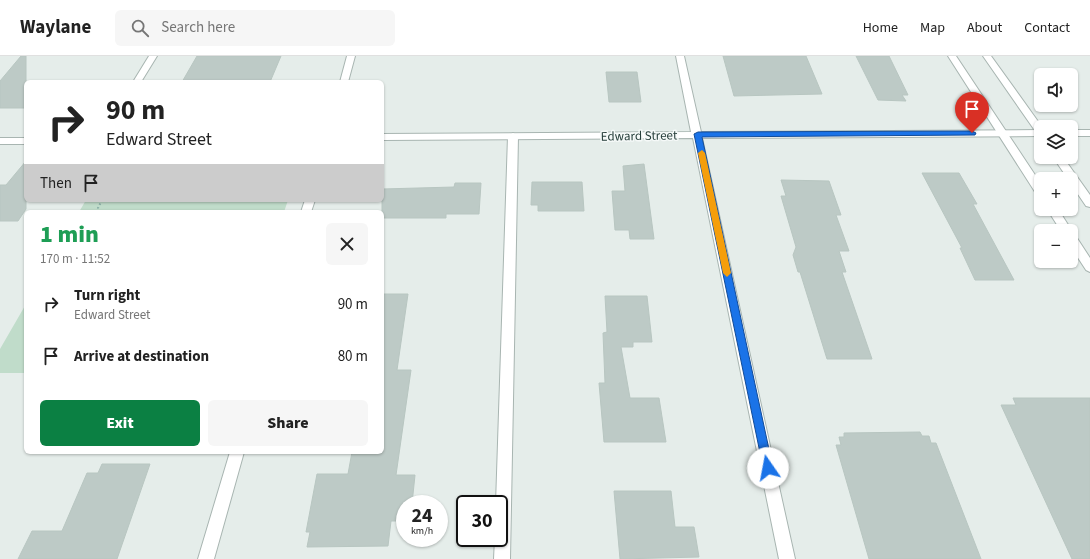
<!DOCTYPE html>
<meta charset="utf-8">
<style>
:root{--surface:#fff;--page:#f6f6f6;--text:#222;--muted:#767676;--line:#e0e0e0;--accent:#0b8043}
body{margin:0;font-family:"Source Sans 3",sans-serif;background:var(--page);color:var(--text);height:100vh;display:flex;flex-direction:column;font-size:15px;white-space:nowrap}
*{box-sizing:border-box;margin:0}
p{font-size:13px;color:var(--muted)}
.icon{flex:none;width:22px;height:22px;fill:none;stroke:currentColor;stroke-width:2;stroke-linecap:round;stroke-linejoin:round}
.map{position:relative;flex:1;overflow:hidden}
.panel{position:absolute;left:24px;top:154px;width:360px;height:244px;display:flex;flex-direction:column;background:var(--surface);border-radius:6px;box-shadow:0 1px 3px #0004}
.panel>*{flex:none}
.banner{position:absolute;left:24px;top:24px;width:360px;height:122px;border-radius:6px;box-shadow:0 1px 3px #0004;background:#fff;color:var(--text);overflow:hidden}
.controls{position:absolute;left:1034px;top:12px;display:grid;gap:8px}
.controls a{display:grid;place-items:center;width:44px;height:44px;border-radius:6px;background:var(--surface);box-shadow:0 1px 3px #0004;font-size:20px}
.speed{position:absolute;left:396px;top:439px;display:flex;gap:8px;font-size:20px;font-weight:700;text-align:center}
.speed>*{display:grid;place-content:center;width:52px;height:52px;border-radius:50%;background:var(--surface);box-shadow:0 1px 3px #0004;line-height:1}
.speed small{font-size:10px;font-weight:400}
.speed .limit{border:2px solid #111;border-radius:6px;background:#fff;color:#111}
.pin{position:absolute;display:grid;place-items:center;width:34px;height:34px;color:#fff;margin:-41px -17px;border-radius:50% 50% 50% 0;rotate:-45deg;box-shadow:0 0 4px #0007}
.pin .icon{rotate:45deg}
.me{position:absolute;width:44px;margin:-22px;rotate:348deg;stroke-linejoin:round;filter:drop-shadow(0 0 3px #0008)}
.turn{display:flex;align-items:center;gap:14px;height:84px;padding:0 16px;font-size:18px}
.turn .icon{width:52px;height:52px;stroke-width:2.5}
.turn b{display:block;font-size:28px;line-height:34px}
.then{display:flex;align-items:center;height:38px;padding:0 16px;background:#0003;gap:8px;font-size:15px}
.round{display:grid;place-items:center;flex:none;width:42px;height:42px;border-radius:6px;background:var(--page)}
.overview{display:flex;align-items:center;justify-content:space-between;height:68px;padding:0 16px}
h1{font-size:24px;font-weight:800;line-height:30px;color:#1e9e55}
.cta{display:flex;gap:8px;margin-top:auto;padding:8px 16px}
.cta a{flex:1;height:46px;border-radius:6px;background:var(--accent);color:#fff;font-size:16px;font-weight:800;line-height:46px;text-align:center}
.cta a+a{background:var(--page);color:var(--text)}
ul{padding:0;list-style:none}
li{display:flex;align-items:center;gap:12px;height:52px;padding:0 16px}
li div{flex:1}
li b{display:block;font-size:15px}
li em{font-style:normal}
header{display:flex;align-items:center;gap:24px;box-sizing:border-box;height:56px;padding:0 20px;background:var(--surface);border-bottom:1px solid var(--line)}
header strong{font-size:19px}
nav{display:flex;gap:22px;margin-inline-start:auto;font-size:14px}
.search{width:280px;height:36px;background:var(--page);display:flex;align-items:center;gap:10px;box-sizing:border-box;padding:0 14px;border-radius:6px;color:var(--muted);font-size:15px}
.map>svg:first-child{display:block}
.green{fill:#c0dcca}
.building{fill:#bdcac6;stroke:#b8c6c1}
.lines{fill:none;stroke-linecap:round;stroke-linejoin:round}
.service-casing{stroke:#a8b5b1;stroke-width:2}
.minor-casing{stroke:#a8b5b1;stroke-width:2}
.tertiary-casing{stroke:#a8b5b1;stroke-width:2}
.path{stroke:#88aea5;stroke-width:2;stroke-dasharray:1.5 2.5;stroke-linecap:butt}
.service{fill:#fff;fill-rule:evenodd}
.minor{fill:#fff;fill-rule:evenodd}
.tertiary{fill:#fff;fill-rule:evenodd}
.route{fill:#1a73e8;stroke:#114b97}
.slow{fill:#f59e0b}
.labels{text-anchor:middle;stroke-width:3;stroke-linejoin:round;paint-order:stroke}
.street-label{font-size:13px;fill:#253d39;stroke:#f5f9f8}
</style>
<header>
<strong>Waylane</strong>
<div class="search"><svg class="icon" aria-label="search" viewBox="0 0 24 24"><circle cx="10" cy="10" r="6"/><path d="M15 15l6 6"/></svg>Search here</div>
<nav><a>Home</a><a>Map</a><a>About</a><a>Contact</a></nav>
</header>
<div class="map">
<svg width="1090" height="503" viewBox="0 0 1090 503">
<rect width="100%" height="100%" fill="#e5edea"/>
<path class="green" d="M 86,144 L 288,144 L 284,156 L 79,156 Z
M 26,248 L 26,317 L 0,317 L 0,293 Z"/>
<path class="building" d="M 21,0 L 26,0 L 26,52 L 0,52 L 0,25 Z
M 197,0 L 281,0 L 270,26 L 182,26 Z
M 723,0 L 806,0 L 822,38 L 734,40 Z
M 856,0 L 889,0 L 908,39 L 902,39 L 906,45 L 878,44 Z
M 606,16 L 637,16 L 641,46 L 609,46 Z
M 26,105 L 26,153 L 18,165 L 0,165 L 0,129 L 6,129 Z
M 644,108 L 654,183 L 630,183 L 629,174 L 615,174 L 612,135 L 625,135 L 623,110 Z
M 922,117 L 959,117 L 977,148 L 973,148 L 1014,224 L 975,224 L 960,192 L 962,192 Z
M 781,124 L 829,125 L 841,159 L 836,159 L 849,195 L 839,195 L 846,216 L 842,216 L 872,303 L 827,303 L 800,216 L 798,216 L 793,199 L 796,191 L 781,140 L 786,140 Z
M 532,126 L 582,126 L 584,155 L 538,155 L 538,149 L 531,149 Z
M 455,127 L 481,127 L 479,158 L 446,158 L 446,162 L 382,162 L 382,133 L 454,131 Z
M 382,238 L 408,238 L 397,314 L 411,314 L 396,419 L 415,419 L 412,448 L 405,448 L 405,465 L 391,465 L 388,490 L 307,491 L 310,476 L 306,476 L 317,418 L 348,418 L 352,396 L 382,396 Z
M 605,240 L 647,240 L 652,286 L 633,286 L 633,291 L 621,291 L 630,342 L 659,342 L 666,386 L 604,386 L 599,327 L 605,327 L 603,277 L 607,276 Z
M 1013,342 L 1090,342 L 1090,503 L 1072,503 L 1001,349 L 1016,349 Z
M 920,376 L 922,380 L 929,380 L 931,387 L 936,387 L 981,503 L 869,503 L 836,389 L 841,389 L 839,381 L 844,381 L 844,377 Z
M 102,408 L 150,408 L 117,503 L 18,503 L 32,475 L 62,475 L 87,417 L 98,417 Z
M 614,435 L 671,435 L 675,471 L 694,471 L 699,501 L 620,503 Z"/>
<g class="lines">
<defs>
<path id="service" d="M 149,0 L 157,0 L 141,26 L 133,26 Z
M 513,77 L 518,80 L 510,503 L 494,503 L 495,482 L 499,482 L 499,448 L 496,448 L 508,80 Z"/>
<path id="minor" d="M 347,0 L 355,0 L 348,26 L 340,26 Z
M 676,0 L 684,0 L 701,76 L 1041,74 L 1041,80 L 702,82 L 795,503 L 779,503 L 693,82 L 382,84 L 382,78 L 691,76 Z
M 1071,74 L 1090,74 L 1090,80 L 1071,80 Z
M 0,82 L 26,82 L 26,88 L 0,88 Z
M 305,144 L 315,144 L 311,156 L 301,156 Z
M 230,396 L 244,396 L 214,503 L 198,503 Z"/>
<path id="tertiary" d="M 948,0 L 956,0 L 1041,128 L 1041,140 L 1037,139 Z
M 983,0 L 991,0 L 1042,71 L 1041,80 L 1038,79 Z
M 1053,101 L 1063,101 L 1090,139 L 1090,151 L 1086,150 L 1071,128 L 1071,123 L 1068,123 Z
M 1047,153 L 1058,153 L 1072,175 L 1071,178 L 1071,175 L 1061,175 Z
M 1071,178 L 1075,179 L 1090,202 L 1090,216 L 1086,214 L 1071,191 Z"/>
</defs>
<use href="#service" class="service-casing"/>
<use href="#minor" class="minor-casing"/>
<use href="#tertiary" class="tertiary-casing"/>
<path class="path" d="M 100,156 L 98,152 L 102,144"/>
<use href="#service" class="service"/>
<use href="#minor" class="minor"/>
<use href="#tertiary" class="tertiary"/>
</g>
<path class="route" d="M 972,75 L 976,77 L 975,79 L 702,81 L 773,412 L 772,416 L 768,417 L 764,416 L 694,78 L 698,76 Z"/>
<path class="slow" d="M 702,94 L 705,97 L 731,217 L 727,221 L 723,217 L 698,97 Z"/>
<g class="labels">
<g class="street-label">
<text transform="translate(639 79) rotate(-1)" y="5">Edward Street</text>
</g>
</g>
</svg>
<div class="controls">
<a><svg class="icon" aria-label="sound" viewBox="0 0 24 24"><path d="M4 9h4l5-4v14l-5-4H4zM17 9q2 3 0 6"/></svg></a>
<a><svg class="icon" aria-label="layers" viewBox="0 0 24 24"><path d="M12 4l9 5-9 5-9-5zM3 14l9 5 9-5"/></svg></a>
<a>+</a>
<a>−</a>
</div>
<div class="speed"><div>24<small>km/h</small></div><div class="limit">30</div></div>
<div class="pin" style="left:972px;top:77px;background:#d93025"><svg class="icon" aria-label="arrive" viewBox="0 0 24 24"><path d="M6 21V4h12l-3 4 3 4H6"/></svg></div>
<svg class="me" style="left:768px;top:412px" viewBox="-20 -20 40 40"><circle r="19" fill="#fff"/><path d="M0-13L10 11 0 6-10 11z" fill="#1a73e8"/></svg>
<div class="banner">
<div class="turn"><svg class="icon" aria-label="right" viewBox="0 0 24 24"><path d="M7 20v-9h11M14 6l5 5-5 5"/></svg><div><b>90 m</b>Edward Street</div></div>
<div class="then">Then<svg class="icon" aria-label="arrive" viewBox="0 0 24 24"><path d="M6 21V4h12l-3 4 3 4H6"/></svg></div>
</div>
<section class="panel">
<div class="overview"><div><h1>1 min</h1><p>170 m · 11:52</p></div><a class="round"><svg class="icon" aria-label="close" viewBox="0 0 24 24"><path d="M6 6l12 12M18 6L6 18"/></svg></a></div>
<ul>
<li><svg class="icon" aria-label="right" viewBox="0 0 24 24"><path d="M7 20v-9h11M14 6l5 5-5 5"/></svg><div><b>Turn right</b><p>Edward Street</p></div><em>90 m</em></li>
<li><svg class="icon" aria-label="arrive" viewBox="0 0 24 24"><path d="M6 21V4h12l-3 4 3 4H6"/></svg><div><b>Arrive at destination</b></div><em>80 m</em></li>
</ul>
<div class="cta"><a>Exit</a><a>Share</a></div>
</section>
</div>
